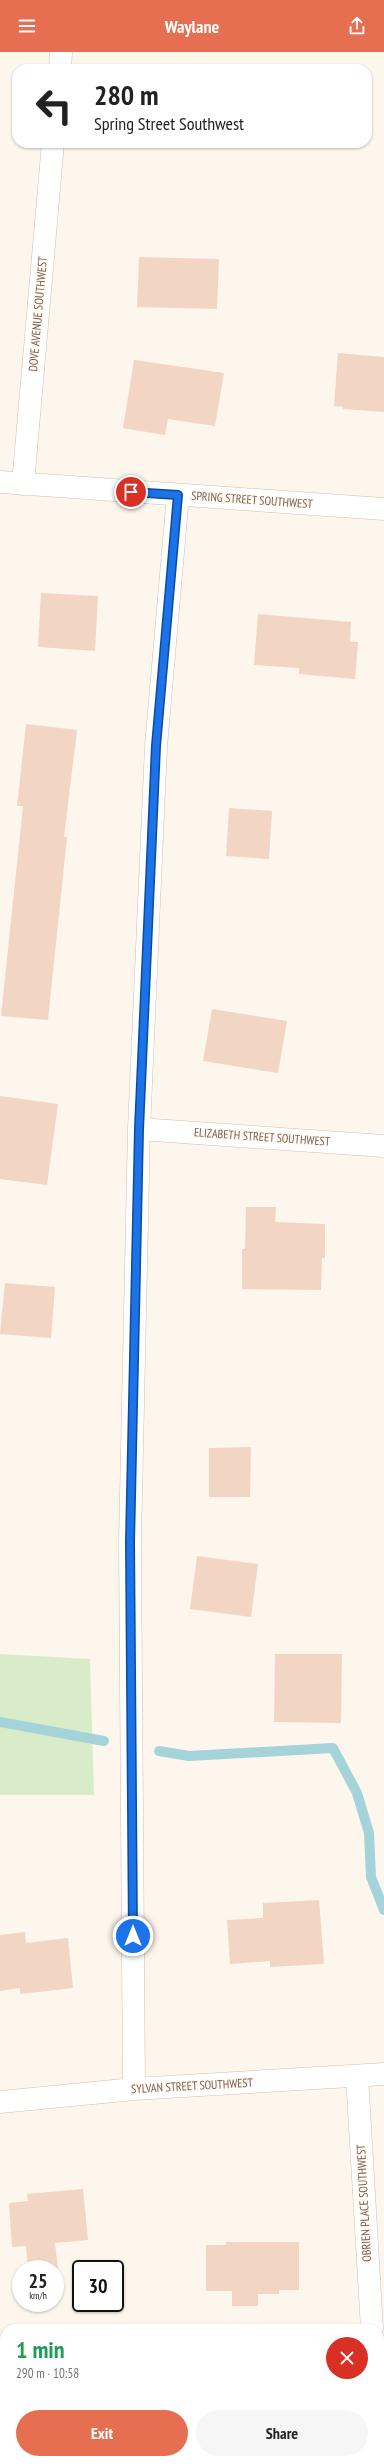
<!DOCTYPE html>
<meta charset="utf-8">
<style>
:root{--surface:#fff;--page:#f6f6f6;--text:#222;--muted:#767676;--accent:#e76f51}
body{margin:0;font-family:"PT Sans Narrow",sans-serif;background:var(--page);color:var(--text);height:100vh;display:flex;flex-direction:column;font-size:15px;white-space:nowrap}
*{box-sizing:border-box;margin:0}
p{font-size:13px;color:var(--muted)}
.icon{flex:none;width:22px;height:22px;fill:none;stroke:currentColor;stroke-width:2;stroke-linecap:round;stroke-linejoin:round}
.map{position:relative;flex:1;overflow:hidden}
.drawer{position:absolute;left:0px;top:2272px;width:384px;height:140px;display:flex;flex-direction:column;background:var(--surface);border-radius:16px 16px 0 0;box-shadow:0 1px 3px #0004}
.drawer>*{flex:none}
.banner{position:absolute;left:12px;top:12px;width:360px;height:84px;border-radius:16px;box-shadow:0 1px 3px #0004;background:#fff;color:var(--text);overflow:hidden}
.speed{position:absolute;left:12px;top:2208px;display:flex;gap:8px;font-size:20px;font-weight:700;text-align:center}
.speed>*{display:grid;place-content:center;width:52px;height:52px;border-radius:50%;background:var(--surface);box-shadow:0 1px 3px #0004;line-height:1}
.speed small{font-size:10px;font-weight:400}
.speed .limit{border:2px solid #111;border-radius:6px;background:#fff;color:#111}
.pin{position:absolute;display:grid;place-items:center;width:34px;height:34px;color:#fff;margin:-17px;border:2px solid #fff;border-radius:50%;box-shadow:0 1px 4px #0007}
.me{position:absolute;width:44px;margin:-22px;rotate:0deg;stroke-linejoin:round;filter:drop-shadow(0 0 3px #0008)}
.turn{display:flex;align-items:center;gap:14px;height:84px;padding:0 16px;font-size:18px}
.turn .icon{width:52px;height:52px;stroke-width:2.5}
.turn b{display:block;font-size:28px;line-height:34px}
.round{display:grid;place-items:center;flex:none;width:42px;height:42px;border-radius:21px;background:var(--page)}
.head{display:flex;align-items:center;justify-content:space-between;height:68px;padding:0 16px}
h1{font-size:24px;font-weight:800;line-height:30px;color:#1e9e55}
.action{display:flex;gap:8px;margin-top:auto;padding:8px 16px}
.action a{flex:1;height:46px;border-radius:24px;background:var(--accent);color:#fff;font-size:16px;font-weight:800;line-height:46px;text-align:center}
.action a+a{background:var(--page);color:var(--text)}
header{display:flex;justify-content:space-between;align-items:center;height:52px;padding:0 16px;background:var(--accent);color:#fff;font-size:18px;font-weight:800}
.map>svg:first-child{display:block}
.green{fill:#d8ecc9}
.lines{fill:none;stroke-linecap:round;stroke-linejoin:round}
.stream{stroke:#a5d3da;stroke-width:10}
.building{fill:#f3d5c3}
.minor-casing{stroke:#d1beb0;stroke-width:23}
.tertiary-casing{stroke:#d1beb0;stroke-width:23}
.minor{stroke:#fff;stroke-width:22}
.tertiary{stroke:#fff;stroke-width:22}
.route-casing{stroke:#114b97;stroke-width:10}
.route{stroke:#1a73e8;stroke-width:7}
.labels{text-anchor:middle;stroke-width:3;stroke-linejoin:round;paint-order:stroke}
.street-label{font-size:12px;fill:#7a5c4d;stroke:#fffaf3}
</style>
<header><svg class="icon" aria-label="menu" viewBox="0 0 24 24"><path d="M4 6h16M4 12h16M4 18h16"/></svg>Waylane<svg class="icon" aria-label="share" viewBox="0 0 24 24"><path d="M12 15V3M7 8l5-5 5 5M5 13v7h14v-7"/></svg></header>
<div class="map">
<svg width="384" height="2412" viewBox="0 0 384 2412">
<rect width="100%" height="100%" fill="#fdf6ec"/>
<path class="green" d="M 0,1602 L 90,1607 L 94,1743 L 0,1743 Z"/>
<g class="lines">
<path class="stream" d="M 0,1670 L 104,1689
M 159,1699 L 189,1704 L 333,1696 L 357,1741 L 369,1781 L 371,1825 L 384,1858"/>
</g>
<path class="building" d="M 139,205 L 219,207 L 217,257 L 137,255 Z
M 338,301 L 384,305 L 384,360 L 343,357 L 343,355 L 334,354 Z
M 134,308 L 224,321 L 215,374 L 168,367 L 165,383 L 123,376 Z
M 41,541 L 98,544 L 95,599 L 38,595 Z
M 258,562 L 351,570 L 350,590 L 358,590 L 355,627 L 299,622 L 299,616 L 254,613 Z
M 26,672 L 77,678 L 64,785 L 67,785 L 48,968 L 1,964 L 23,754 L 17,754 Z
M 229,756 L 272,759 L 269,807 L 226,804 Z
M 212,957 L 287,969 L 278,1021 L 203,1009 Z
M 0,1044 L 58,1052 L 47,1133 L 0,1127 Z
M 246,1155 L 276,1155 L 275,1170 L 325,1172 L 325,1206 L 322,1206 L 321,1238 L 242,1237 L 242,1197 L 245,1197 Z
M 5,1231 L 55,1235 L 51,1286 L 0,1282 Z
M 251,1395 L 250,1445 L 209,1445 L 209,1396 Z
M 197,1504 L 258,1512 L 251,1565 L 190,1557 Z
M 275,1602 L 342,1602 L 341,1671 L 274,1670 Z
M 319,1848 L 324,1912 L 270,1915 L 270,1909 L 230,1912 L 227,1868 L 263,1866 L 263,1851 Z
M 25,1880 L 26,1891 L 68,1886 L 73,1936 L 20,1942 L 20,1936 L 0,1939 L 0,1883 Z
M 83,2137 L 88,2188 L 55,2191 L 58,2217 L 28,2217 L 26,2194 L 12,2195 L 9,2151 L 28,2149 L 27,2142 Z
M 226,2190 L 299,2190 L 299,2238 L 279,2238 L 279,2242 L 258,2242 L 258,2254 L 232,2254 L 232,2239 L 206,2239 L 206,2193 L 226,2193 Z"/>
<g class="lines">
<defs>
<path id="minor" d="M 60,17 L 61,0
M 23,432 L 53,91
M 139,1077 L 384,1094
M 357,2024 L 372,2277
M 134,2037 L 130,1490 L 139,1077 L 156,694 L 178,443
M 0,2050 L 134,2037 L 384,2022
M 371,2412 L 372,2407"/>
<path id="tertiary" d="M 0,430 L 384,457"/>
</defs>
<use href="#minor" class="minor-casing"/>
<use href="#tertiary" class="tertiary-casing"/>
<use href="#minor" class="minor"/>
<use href="#tertiary" class="tertiary"/>
</g>
<g class="lines">
<defs>
<path id="route" d="M 131,440 L 178,443 L 156,694 L 139,1077 L 130,1490 L 133,1884"/>
</defs>
<use href="#route" class="route-casing"/>
<use href="#route" class="route"/>
</g>
<g class="labels">
<g class="street-label">
<text transform="translate(38 262) rotate(-85)" y="4">DOVE AVENUE SOUTHWEST</text>
<text transform="translate(252 448) rotate(4)" y="4">SPRING STREET SOUTHWEST</text>
<text transform="translate(262 1085) rotate(4)" y="4">ELIZABETH STREET SOUTHWEST</text>
<text transform="translate(192 2034) rotate(-3)" y="4">SYLVAN STREET SOUTHWEST</text>
<text transform="translate(364 2151) rotate(-93)" y="4">OBRIEN PLACE SOUTHWEST</text>
</g>
</g>
</svg>
<div class="speed"><div>25<small>km/h</small></div><div class="limit">30</div></div>
<div class="pin" style="left:131px;top:440px;background:#d93025"><svg class="icon" aria-label="arrive" viewBox="0 0 24 24"><path d="M6 21V4h12l-3 4 3 4H6"/></svg></div>
<svg class="me" style="left:133px;top:1884px" viewBox="-20 -20 40 40"><circle r="17" fill="#1a73e8" stroke="#fff" stroke-width="3"/><path d="M0-11L8 9 0 5-8 9z" fill="#fff"/></svg>
<div class="banner">
<div class="turn"><svg class="icon" aria-label="left" viewBox="0 0 24 24"><path d="M17 20v-9H6M10 6l-5 5 5 5"/></svg><div><b>280 m</b>Spring Street Southwest</div></div>
</div>
<section class="drawer">
<div class="head"><div><h1>1 min</h1><p>290 m · 10:58</p></div><a class="round" style="background:#d93025;color:#fff"><svg class="icon" aria-label="close" viewBox="0 0 24 24"><path d="M6 6l12 12M18 6L6 18"/></svg></a></div>
<div class="action"><a>Exit</a><a>Share</a></div>
</section>
</div>
